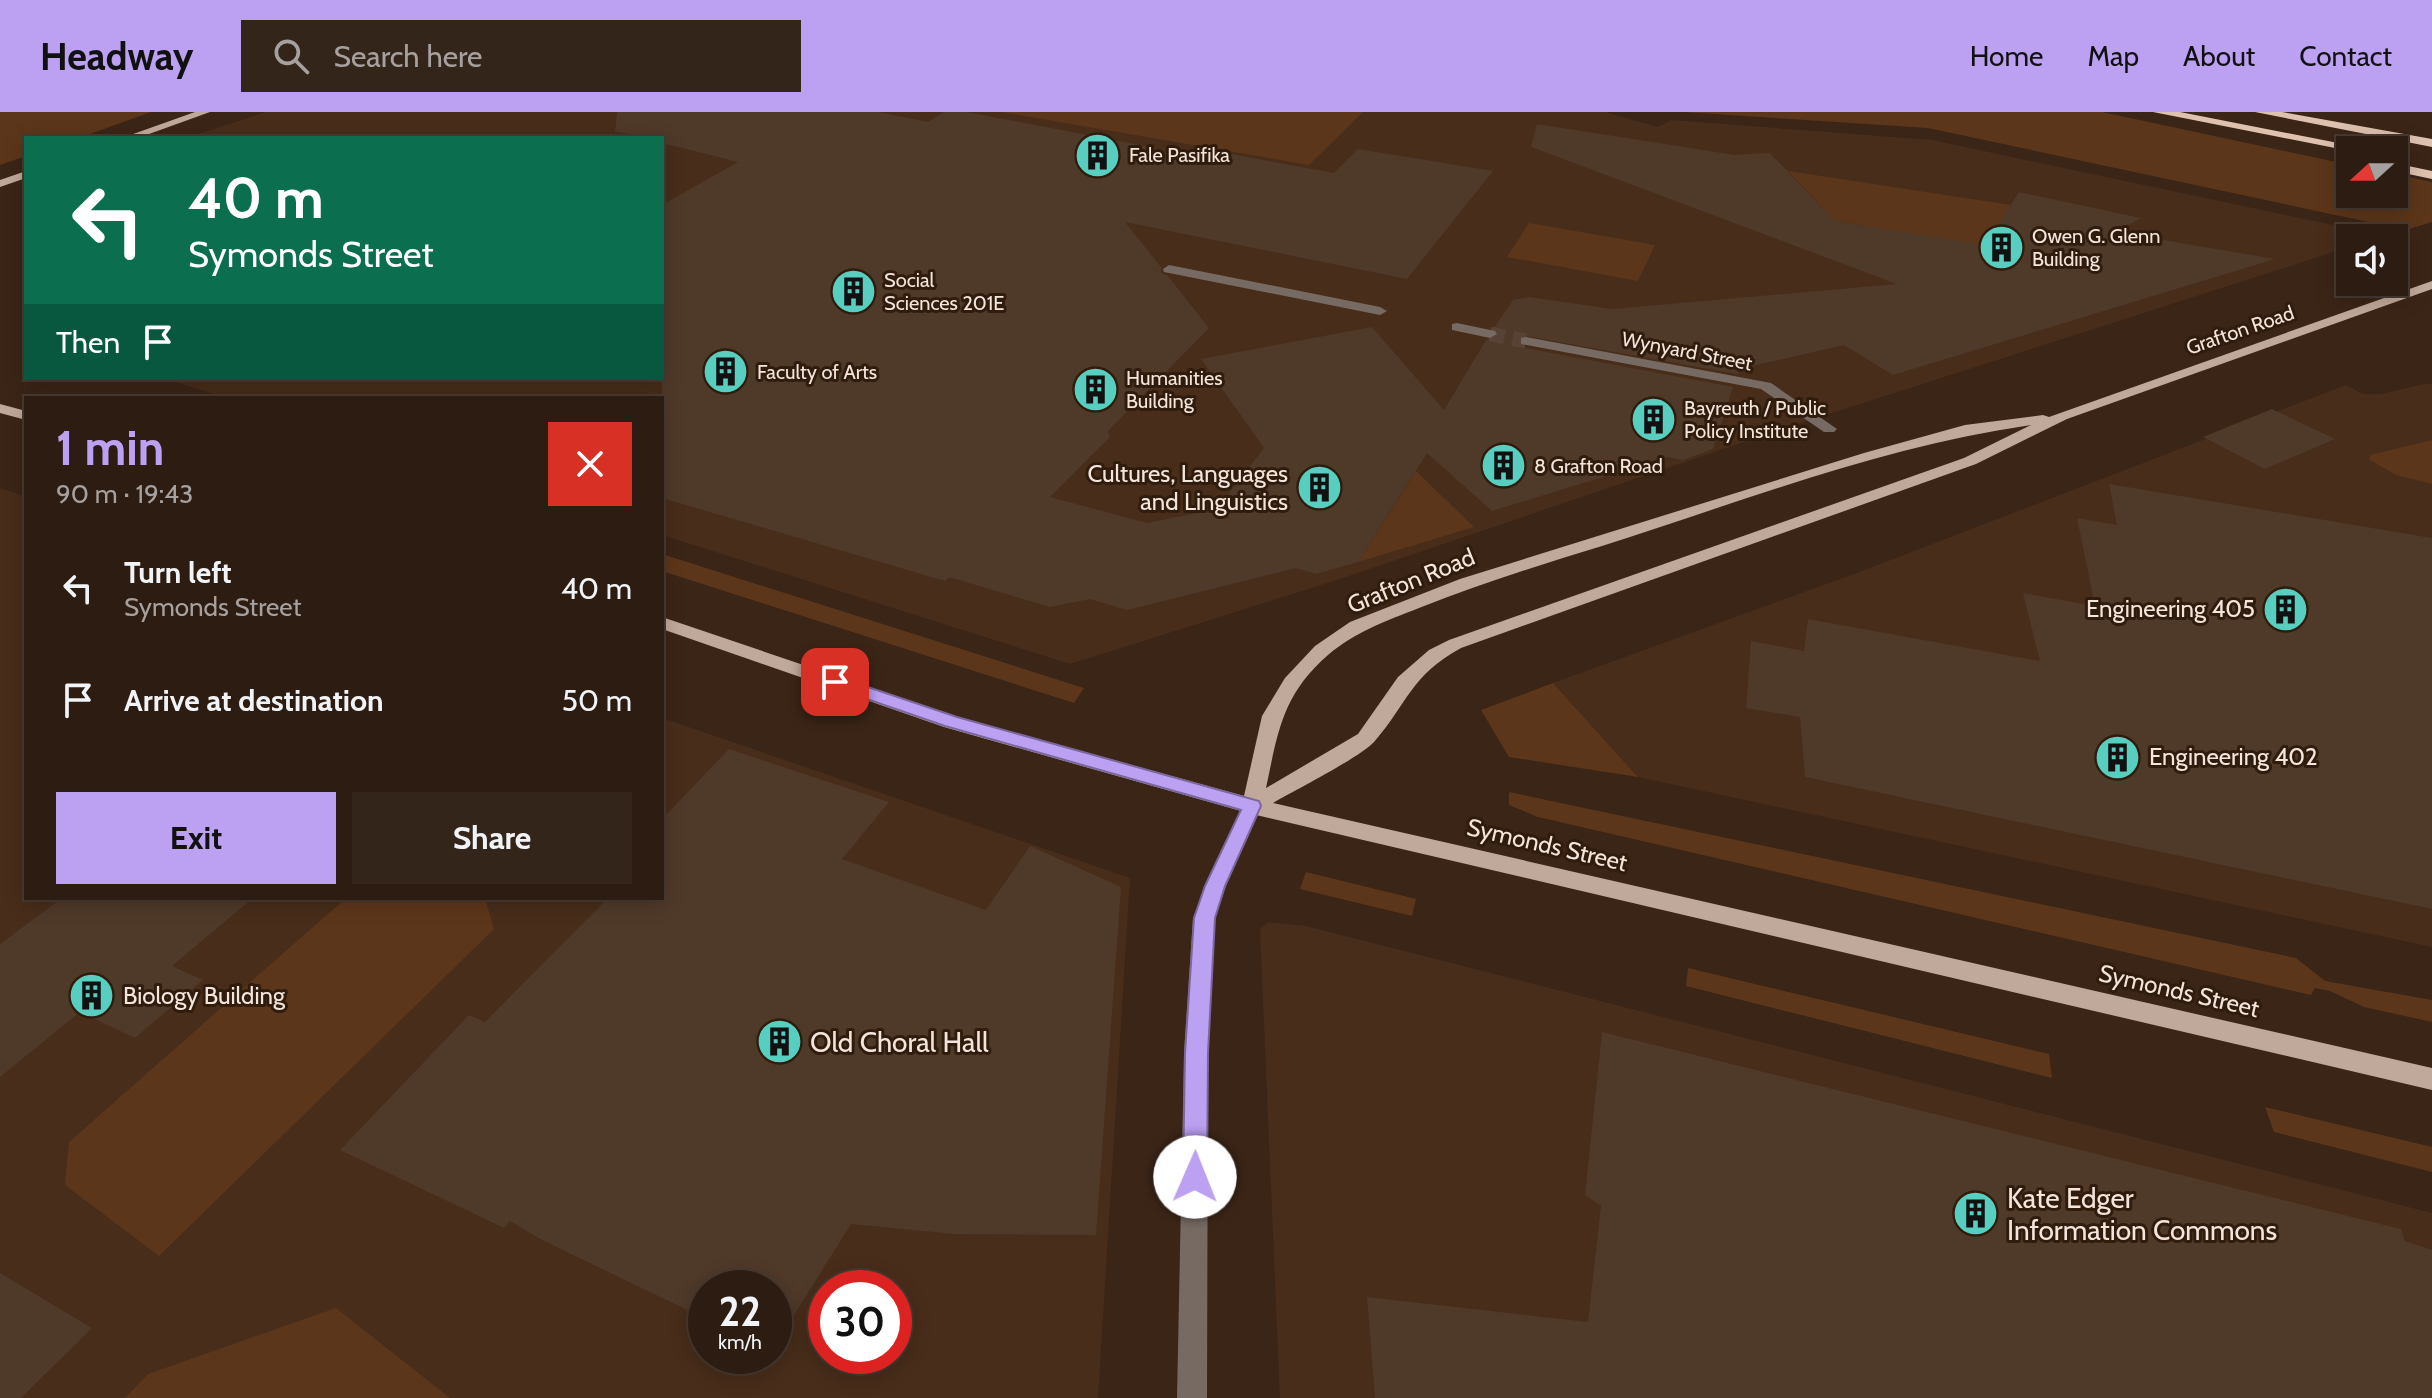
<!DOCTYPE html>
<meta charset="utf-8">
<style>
:root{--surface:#2c1c11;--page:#34251a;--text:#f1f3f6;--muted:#a6a19f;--line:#483a31;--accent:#bca0f2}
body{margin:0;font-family:Cabin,sans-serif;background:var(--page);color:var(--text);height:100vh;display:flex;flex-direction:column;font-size:30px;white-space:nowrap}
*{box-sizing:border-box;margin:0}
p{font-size:26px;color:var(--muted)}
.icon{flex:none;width:44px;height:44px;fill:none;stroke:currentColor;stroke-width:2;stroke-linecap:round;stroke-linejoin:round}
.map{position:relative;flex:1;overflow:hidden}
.sheet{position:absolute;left:24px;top:284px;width:640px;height:504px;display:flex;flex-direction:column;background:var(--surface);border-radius:0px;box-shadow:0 4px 20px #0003,0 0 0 2px var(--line)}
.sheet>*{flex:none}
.guide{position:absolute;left:24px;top:24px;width:640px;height:244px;border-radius:0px;box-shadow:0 4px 20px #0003,0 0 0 2px var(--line);background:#0b6e4f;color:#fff;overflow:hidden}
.needle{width:52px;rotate:249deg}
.controls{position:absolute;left:2336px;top:24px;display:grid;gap:16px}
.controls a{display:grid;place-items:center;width:72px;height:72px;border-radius:0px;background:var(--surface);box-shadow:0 4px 20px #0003,0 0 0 2px var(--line);font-size:40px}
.speed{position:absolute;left:688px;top:1158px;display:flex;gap:16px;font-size:40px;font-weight:700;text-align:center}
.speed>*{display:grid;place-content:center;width:104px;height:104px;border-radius:50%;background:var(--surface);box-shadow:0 4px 20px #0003,0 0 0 2px var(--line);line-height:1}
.speed small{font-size:20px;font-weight:400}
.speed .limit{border:12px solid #d22;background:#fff;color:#111}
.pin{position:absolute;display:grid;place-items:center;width:68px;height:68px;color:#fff;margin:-34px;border-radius:16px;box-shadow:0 4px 12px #0006}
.me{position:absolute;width:88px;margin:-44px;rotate:1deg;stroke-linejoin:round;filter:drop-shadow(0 0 6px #0008)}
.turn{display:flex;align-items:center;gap:28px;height:168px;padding:0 32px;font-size:36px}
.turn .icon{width:104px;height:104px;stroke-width:2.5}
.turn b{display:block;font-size:56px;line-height:68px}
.then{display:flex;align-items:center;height:76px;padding:0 32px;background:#0003;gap:16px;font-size:30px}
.round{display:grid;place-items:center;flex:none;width:84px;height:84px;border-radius:0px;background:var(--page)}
.summary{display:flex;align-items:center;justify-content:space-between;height:136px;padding:0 32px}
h1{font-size:48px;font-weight:800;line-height:60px;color:var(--accent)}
.action{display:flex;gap:16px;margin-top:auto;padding:16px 32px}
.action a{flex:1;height:92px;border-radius:0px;background:var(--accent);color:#111;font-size:32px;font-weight:800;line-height:92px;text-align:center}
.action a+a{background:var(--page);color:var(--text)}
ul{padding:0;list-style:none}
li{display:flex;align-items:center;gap:24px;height:112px;padding:0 32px}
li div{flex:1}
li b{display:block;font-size:30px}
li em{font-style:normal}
header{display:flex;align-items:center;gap:48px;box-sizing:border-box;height:112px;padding:0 40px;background:var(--accent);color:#111}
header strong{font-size:38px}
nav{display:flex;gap:44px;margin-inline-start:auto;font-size:28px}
.search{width:560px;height:72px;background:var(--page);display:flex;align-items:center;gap:20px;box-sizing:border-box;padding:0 28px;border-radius:0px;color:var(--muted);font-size:30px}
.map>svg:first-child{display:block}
.built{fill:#482d1a;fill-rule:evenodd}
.green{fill:#5c361a}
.building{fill:#4f3929}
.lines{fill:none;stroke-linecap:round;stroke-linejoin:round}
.minor-tunnel{stroke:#574235;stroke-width:15;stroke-dasharray:15 8;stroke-linecap:butt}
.minor{fill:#766a63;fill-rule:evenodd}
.major{fill:#c0a99a;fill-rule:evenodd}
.highway{fill:#dec2af;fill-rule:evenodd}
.route{fill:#bca0f2;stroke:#7a689d;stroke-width:2}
.labels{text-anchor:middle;stroke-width:6;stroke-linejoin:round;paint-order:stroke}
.far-poi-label{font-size:20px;fill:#f4e5dc;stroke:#301c0d;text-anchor:start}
.far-street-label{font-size:20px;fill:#f4e5dc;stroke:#301c0d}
.poi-label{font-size:24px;fill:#f4e5dc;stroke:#301c0d;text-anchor:end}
.street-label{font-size:24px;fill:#f4e5dc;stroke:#301c0d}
.near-poi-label{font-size:28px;fill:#f4e5dc;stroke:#301c0d;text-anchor:start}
</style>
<header>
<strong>Headway</strong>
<div class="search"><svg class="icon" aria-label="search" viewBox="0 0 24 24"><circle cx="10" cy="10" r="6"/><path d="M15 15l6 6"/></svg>Search here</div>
<nav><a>Home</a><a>Map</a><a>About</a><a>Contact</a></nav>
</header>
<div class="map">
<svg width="2432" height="1286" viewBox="0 0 2432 1286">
<rect width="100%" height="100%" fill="#3b2517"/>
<path class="built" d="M 266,0 L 1605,0 L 1658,15 L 1671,8 L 1932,28 L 2380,123 L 2350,126 L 2350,134 L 2306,149 L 1785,316 L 1337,468 L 1070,552 L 662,423 L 662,286 L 226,286 L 163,266 L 662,266 L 662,26 L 186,26 Z
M 2424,272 L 2432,272 L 2432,835 L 1638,665 L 1553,571 L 1862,459 L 2346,273 L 2363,282 L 2381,282 Z
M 0,376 L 26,385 L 26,786 L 662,786 L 662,606 L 1130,766 L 1098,1286 L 0,1286 ZM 706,1176 L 774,1176 L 774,1244 L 706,1244 ZM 826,1176 L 894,1176 L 894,1244 L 826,1244 Z
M 1268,810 L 1306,814 L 2432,1101 L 2432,1286 L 1280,1286 L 1260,817 Z"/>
<path class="green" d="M 0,0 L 151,0 L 79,26 L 26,26 L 26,44 L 0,53 Z
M 1002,0 L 1363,0 L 1309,53 Z
M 1683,0 L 2102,0 L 2350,53 L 2350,82 L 2394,82 L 2394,62 L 2432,70 L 2432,110 L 2406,118 L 1928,16 Z
M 1788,59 L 2011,93 L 1988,134 L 1835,109 Z
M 1529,111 L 1655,133 L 1638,169 L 1507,145 Z
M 2432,328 L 2432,372 L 2396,363 L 2370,348 L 2370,343 Z
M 1416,359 L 1474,415 L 1358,450 Z
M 662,442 L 1084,576 L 1074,591 L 662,459 Z
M 1553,571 L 1638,665 L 1509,645 L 1481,598 Z
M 1509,680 L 2296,846 L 2325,869 L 2432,888 L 2432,910 L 2364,895 L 2330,879 L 2315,876 L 2311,883 L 1538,705 L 1509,693 Z
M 1306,760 L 1416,787 L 1412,804 L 1300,777 Z
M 346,786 L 485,786 L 494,817 L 159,1144 L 65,1073 L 69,1030 Z
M 1688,856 L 2049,942 L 2052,966 L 1686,874 Z
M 2265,995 L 2432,1035 L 2432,1060 L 2274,1020 Z
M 336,1196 L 450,1286 L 125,1286 L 148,1262 Z"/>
<path class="building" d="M 617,0 L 878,0 L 928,10 L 944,0 L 967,0 L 1150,35 L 1195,51 L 1210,38 L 1334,61 L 1358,37 L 1493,59 L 1407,167 L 1125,110 L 1161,155 L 1161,161 L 1168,164 L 1209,216 L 1108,319 L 1110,325 L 1050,385 L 1147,411 L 1217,397 L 1264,336 L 1201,247 L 1372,215 L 1444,298 L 1486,228 L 1500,223 L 1494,216 L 1513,188 L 1529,185 L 1612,197 L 1897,172 L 1531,35 L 1537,12 L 1735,43 L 1770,41 L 1835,109 L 1985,133 L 2019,80 L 2141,106 L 2116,120 L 2275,147 L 1893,263 L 1844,233 L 1739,257 L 1737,262 L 1520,223 L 1520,235 L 1733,275 L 1713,337 L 1683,348 L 1668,345 L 1492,399 L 1427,341 L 1358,450 L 1316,462 L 1296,456 L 1127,498 L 1090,487 L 1050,495 L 949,465 L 945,469 L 662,386 L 662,93 L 738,50 L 662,31 L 662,26 L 615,20 Z
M 2272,297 L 2335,327 L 2265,357 L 2203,325 Z
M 2109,372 L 2432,426 L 2432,797 L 1805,665 L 1800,605 L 1746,596 L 1751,529 L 1804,539 L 1808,507 L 2040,549 L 2023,481 L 2095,494 L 2077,406 L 2117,413 Z
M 729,637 L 889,690 L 842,747 L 986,798 L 1030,734 L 1121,775 L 1096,1123 L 954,1122 L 851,1112 L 774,1235 L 774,1176 L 706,1176 L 706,1207 L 542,1128 L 510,1109 L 504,1116 L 340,1038 L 469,903 L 485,910 L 608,786 L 662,786 L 662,707 Z
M 62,786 L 253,786 L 172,854 L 203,868 L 135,926 L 80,900 L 0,965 L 0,832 Z
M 1602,920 L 2401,1117 L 2405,1129 L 2432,1138 L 2432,1286 L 1375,1286 L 1367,1185 L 1588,1210 L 1601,1094 L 1585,1083 Z
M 0,1161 L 92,1216 L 21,1286 L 0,1286 Z"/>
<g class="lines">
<path class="minor-tunnel" d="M 1490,222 L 1526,229"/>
<path class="minor" d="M 1169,153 L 1380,195 L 1387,199 L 1380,203 L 1164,160 L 1163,157 Z
M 1457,211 L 1495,219 L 1497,222 L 1490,226 L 1452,218 L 1452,212 Z
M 1526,225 L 1771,271 L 1837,317 L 1834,320 L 1824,320 L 1761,277 L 1521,232 L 1521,226 Z
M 1252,686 L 1259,689 L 1262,694 L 1226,774 L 1215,806 L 1208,941 L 1207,1286 L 1177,1286 L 1184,941 L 1193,806 L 1242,694 L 1245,689 Z"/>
<path class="major" d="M 195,0 L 210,0 L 138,26 L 122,26 Z
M 26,59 L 26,66 L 0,75 L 0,68 Z
M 2432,169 L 2432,177 L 2067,307 L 1976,352 L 1461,536 C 1410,564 1408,591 1374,630 C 1359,646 1295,678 1273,691 L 2432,956 L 2432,978 L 1252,702 L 944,615 L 662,517 L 662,505 L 957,605 L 1244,684 L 1262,604 L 1285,566 L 1315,534 L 1350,510 L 1460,467 L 1864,341 L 1965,313 L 2043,303 L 2049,305 ZM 2031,313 L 1964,346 L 1449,528 L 1429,538 L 1398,565 L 1358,622 L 1266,676 C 1278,620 1282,583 1328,543 C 1355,520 1386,509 1419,496 C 1479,472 1540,453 1602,434 C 1743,389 1884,334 2031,313 Z
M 0,292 L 26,299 L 26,308 L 0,301 Z"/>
<path class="highway" d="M 2153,0 L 2180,0 L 2374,38 L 2350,39 Z
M 2255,0 L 2282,0 L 2432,27 L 2432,35 Z
M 2394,51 L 2432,59 L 2432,67 L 2394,59 Z"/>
</g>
<path class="route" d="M 835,564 L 957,605 L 1259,689 L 1261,694 L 1225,774 L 1215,806 L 1208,941 L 1207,1065 L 1203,1073 L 1195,1076 L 1186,1073 L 1183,1065 L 1185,941 L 1194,806 L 1205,774 L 1241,698 L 945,614 L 829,574 L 826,570 Z"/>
<defs>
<symbol id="building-disc" viewBox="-11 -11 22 22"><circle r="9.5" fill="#58cec0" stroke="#301c0d"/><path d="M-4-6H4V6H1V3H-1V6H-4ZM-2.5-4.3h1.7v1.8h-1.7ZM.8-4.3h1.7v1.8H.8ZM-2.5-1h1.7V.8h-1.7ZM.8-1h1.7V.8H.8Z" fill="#111"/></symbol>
</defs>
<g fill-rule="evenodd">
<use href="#building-disc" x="1072" y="18" width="51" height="51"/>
<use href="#building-disc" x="1976" y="110" width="51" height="51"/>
<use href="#building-disc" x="828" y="154" width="51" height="51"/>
<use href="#building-disc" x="700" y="234" width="51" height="51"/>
<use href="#building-disc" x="1070" y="252" width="51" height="51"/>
<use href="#building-disc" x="1628" y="282" width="51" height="51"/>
<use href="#building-disc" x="1478" y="328" width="51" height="51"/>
<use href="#building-disc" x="1294" y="350" width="51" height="51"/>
<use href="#building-disc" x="2260" y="472" width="51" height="51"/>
<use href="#building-disc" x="2092" y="620" width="51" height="51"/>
<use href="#building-disc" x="66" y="858" width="51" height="51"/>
<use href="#building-disc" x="754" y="904" width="51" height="51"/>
<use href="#building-disc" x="1950" y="1076" width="51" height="51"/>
</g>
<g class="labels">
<g class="far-poi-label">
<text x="1129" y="50">Fale Pasifika</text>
<text x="2032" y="131">Owen G. Glenn<tspan x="2032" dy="23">Building</tspan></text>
<text x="884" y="175">Social<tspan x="884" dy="23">Sciences 201E</tspan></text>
<text x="757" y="267">Faculty of Arts</text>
<text x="1126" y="273">Humanities<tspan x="1126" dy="23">Building</tspan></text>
<text x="1684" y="303">Bayreuth / Public<tspan x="1684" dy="23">Policy Institute</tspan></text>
<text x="1534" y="361">8 Grafton Road</text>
</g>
<g class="far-street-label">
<text transform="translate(2240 218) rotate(-19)" y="7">Grafton Road</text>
<text transform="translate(1687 239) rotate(11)" y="7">Wynyard Street</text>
</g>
<g class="poi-label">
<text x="1288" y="370">Cultures, Languages<tspan x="1288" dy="28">and Linguistics</tspan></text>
<text x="2255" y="505">Engineering 405</text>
<text x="2149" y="653" text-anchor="start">Engineering 402</text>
<text x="123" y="892" text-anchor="start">Biology Building</text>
</g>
<g class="street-label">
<text transform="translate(1411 469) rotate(-22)" y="8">Grafton Road</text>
<text transform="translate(1547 733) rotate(13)" y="8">Symonds Street</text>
<text transform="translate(2179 879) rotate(13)" y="8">Symonds Street</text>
</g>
<g class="near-poi-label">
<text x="810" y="940">Old Choral Hall</text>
<text x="2007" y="1096">Kate Edger<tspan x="2007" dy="32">Information Commons</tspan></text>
</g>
</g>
</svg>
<div class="controls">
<a><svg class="needle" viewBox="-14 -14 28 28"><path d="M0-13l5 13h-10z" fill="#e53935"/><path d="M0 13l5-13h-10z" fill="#a6a19f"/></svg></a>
<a><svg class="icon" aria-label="sound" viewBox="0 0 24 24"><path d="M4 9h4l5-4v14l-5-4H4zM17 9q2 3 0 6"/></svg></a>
</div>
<div class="speed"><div>22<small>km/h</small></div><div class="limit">30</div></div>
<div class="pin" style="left:835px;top:570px;background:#d93025"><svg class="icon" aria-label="arrive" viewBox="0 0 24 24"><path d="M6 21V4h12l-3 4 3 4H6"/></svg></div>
<svg class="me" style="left:1195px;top:1065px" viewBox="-20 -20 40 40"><circle r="19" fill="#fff"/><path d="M0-13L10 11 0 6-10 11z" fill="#bca0f2"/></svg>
<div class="guide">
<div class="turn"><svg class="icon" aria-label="left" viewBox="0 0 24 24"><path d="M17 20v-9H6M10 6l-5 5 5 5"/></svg><div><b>40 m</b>Symonds Street</div></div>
<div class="then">Then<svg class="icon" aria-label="arrive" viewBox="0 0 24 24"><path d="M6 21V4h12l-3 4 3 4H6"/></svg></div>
</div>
<section class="sheet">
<div class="summary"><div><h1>1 min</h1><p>90 m · 19:43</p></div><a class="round" style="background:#d93025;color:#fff"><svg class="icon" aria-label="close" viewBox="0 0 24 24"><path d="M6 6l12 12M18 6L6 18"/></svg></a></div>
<ul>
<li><svg class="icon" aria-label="left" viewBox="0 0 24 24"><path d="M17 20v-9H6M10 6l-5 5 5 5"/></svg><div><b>Turn left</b><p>Symonds Street</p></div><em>40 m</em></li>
<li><svg class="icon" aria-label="arrive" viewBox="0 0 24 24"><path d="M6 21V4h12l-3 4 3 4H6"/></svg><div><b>Arrive at destination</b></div><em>50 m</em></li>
</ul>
<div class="action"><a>Exit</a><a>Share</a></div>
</section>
</div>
